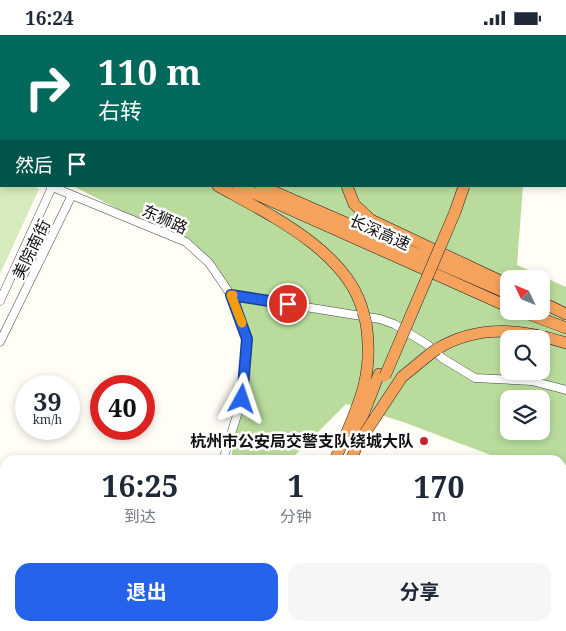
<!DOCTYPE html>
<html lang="zh">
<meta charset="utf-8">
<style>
:root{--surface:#fff;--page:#f6f6f7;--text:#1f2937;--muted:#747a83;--accent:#2563eb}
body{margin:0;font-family:"Noto Serif","Noto Sans SC",serif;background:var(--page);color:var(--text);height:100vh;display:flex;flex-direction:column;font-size:19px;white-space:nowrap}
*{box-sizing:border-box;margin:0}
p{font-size:16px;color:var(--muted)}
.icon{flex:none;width:28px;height:28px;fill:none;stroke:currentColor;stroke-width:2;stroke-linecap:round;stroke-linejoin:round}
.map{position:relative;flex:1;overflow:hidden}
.drawer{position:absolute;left:0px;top:420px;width:566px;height:176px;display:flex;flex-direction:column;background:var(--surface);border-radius:15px 15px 0 0;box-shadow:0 2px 8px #0003}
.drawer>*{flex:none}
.banner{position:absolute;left:0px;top:0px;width:566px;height:152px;box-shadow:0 2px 8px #0003;background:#00695c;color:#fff;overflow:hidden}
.needle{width:32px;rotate:313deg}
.fabs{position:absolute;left:500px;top:235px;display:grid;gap:10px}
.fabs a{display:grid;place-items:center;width:50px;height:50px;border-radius:10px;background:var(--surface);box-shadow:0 2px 8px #0003;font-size:25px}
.speed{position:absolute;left:15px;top:340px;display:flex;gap:10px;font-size:25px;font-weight:700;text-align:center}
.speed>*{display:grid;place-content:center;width:65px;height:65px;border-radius:50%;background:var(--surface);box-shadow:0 2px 8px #0003;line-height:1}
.speed small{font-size:12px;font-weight:400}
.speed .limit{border:8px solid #d22;background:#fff;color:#111}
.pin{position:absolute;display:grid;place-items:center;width:42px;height:42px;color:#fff;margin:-21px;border:2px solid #fff;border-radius:50%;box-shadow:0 1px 5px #0007}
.me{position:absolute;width:55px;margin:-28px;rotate:5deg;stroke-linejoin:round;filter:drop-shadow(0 0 4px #0008)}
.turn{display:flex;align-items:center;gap:18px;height:105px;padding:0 15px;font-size:22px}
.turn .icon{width:65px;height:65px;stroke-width:2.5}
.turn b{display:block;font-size:35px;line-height:42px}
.then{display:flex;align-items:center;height:48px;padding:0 15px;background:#0003;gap:10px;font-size:19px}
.eta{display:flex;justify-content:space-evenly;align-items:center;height:85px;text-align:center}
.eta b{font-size:30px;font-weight:700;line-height:35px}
.cta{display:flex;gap:10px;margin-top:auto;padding:10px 15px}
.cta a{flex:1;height:58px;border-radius:15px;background:var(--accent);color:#fff;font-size:20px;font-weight:700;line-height:58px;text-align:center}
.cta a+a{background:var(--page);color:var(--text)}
.status{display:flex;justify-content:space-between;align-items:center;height:35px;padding:0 25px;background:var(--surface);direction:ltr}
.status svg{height:14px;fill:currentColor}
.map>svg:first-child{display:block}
.green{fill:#d5ebbd}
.forest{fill:#b9dc9c;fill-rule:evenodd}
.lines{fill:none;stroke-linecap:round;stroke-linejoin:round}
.minor-casing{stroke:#444;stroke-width:9}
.highway-casing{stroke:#222;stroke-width:12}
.path{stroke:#333;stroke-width:1;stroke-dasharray:5 2.5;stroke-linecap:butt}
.minor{stroke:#fff;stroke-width:8}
.highway{stroke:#f5a25d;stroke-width:11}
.highway-bridge-casing{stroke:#222;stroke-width:12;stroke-linecap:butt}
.highway-bridge{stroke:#f5a25d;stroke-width:11}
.route-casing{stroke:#184099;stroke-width:12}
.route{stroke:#2563eb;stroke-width:9}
.slow{stroke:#f59e0b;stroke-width:9}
.poi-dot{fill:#c4262e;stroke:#fff;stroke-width:2}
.labels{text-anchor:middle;stroke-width:5;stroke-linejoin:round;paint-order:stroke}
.street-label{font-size:16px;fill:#111;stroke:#fff}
.poi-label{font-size:16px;font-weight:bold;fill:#111;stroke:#fff;text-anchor:end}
</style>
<div class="status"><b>16:24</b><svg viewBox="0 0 49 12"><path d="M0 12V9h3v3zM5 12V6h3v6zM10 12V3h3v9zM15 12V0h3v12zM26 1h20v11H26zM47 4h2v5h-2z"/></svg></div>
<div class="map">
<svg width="566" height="596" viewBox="0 0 566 596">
<rect width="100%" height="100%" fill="#fffdf5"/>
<path class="green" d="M 0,137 L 1,151 L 33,151 L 39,154 L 0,239 Z"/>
<path class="forest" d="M 0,0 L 24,1 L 1,1 L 1,115 Z
M 73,151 L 523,151 L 517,230 L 566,252 L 566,430 L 561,430 L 561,425 L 504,425 L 403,387 L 346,369 L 290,425 L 231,425 L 247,304 L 231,260 L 209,228 L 173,202 ZM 509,244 L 541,244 L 541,276 L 509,276 ZM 509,304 L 541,304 L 541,336 L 509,336 ZM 509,364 L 541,364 L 541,396 L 509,396 Z"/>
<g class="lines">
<defs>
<path id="minor" d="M 0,129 L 1,129
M 50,151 L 186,207 L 209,228 L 235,266 L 247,304 L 242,364 L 223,425
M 231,260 L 380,284 L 394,289 L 428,310 L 442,323 L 475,343 L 532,346 L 566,355
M 0,266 L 52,152
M 0,307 L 72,160
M 63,596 L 71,591
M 173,596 L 174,591"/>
<path id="highway" d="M 0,37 L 1,37
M 0,49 L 1,50
M 218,151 C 268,179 348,216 363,277
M 238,151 L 509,272
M 261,151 L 509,259
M 347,151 L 354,169 L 371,185 L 509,250
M 541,267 L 566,279
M 521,276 L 566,293
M 437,314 C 478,289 522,294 566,308
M 354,394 L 363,380 L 379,339
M 357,410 L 402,342 L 430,319
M 335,425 C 356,375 375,344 366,288
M 351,425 L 360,403
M 561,523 L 566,518
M 561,544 L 566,537
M 561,565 L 566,560
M 561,583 L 566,578
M 254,596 L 255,591
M 276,596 L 278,591
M 289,596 L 290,591
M 493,596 L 498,591
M 510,596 L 515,591
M 530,596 L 535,591
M 548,596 L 553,591"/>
</defs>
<use href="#minor" class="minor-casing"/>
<use href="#highway" class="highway-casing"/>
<path class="path" d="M 136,1 L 137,0
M 479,596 L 485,591"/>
<use href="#minor" class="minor"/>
<use href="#highway" class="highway"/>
<defs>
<path id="highway-bridge" d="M 363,277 L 366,288
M 430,319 L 437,314
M 385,341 L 455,177 L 464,151"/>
</defs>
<use href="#highway-bridge" class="highway-bridge-casing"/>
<use href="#highway-bridge" class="highway-bridge"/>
</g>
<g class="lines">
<defs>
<path id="route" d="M 242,364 L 247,304 L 231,260 L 288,269"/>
</defs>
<use href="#route" class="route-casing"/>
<use href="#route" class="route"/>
<path class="slow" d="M 233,260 L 231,260 L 242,288"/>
</g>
<circle class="poi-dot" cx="424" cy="406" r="5"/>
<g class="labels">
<g class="street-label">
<text transform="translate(165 184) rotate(24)" y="6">东狮路</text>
<text transform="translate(380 197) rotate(24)" y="6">长深高速</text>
<text transform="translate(31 214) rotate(-64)" y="6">美院南街</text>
</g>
<g class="poi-label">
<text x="414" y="412">杭州市公安局交警支队绕城大队</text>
</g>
</g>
</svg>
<div class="fabs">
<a><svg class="needle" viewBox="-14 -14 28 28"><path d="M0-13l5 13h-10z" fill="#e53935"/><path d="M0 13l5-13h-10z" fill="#747a83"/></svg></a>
<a><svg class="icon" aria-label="search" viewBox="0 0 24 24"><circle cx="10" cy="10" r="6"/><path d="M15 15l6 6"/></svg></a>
<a><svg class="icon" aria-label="layers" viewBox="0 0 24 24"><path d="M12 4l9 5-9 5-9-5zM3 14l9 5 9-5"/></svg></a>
</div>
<div class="speed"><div>39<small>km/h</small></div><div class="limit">40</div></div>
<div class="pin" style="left:288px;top:269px;background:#d93025"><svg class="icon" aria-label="arrive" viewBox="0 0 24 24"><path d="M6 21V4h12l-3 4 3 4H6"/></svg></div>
<svg class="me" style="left:242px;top:364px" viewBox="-20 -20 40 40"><path d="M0-17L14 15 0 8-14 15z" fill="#2563eb" stroke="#fff" stroke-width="4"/></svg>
<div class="banner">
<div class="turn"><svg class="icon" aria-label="right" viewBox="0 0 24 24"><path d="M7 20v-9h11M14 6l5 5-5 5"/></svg><div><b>110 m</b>右转</div></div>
<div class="then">然后<svg class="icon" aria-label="arrive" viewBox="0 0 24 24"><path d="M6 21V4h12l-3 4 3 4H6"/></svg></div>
</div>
<section class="drawer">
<div class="eta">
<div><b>16:25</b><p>到达</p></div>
<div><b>1</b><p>分钟</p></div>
<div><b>170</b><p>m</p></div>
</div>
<div class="cta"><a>退出</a><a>分享</a></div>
</section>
</div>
